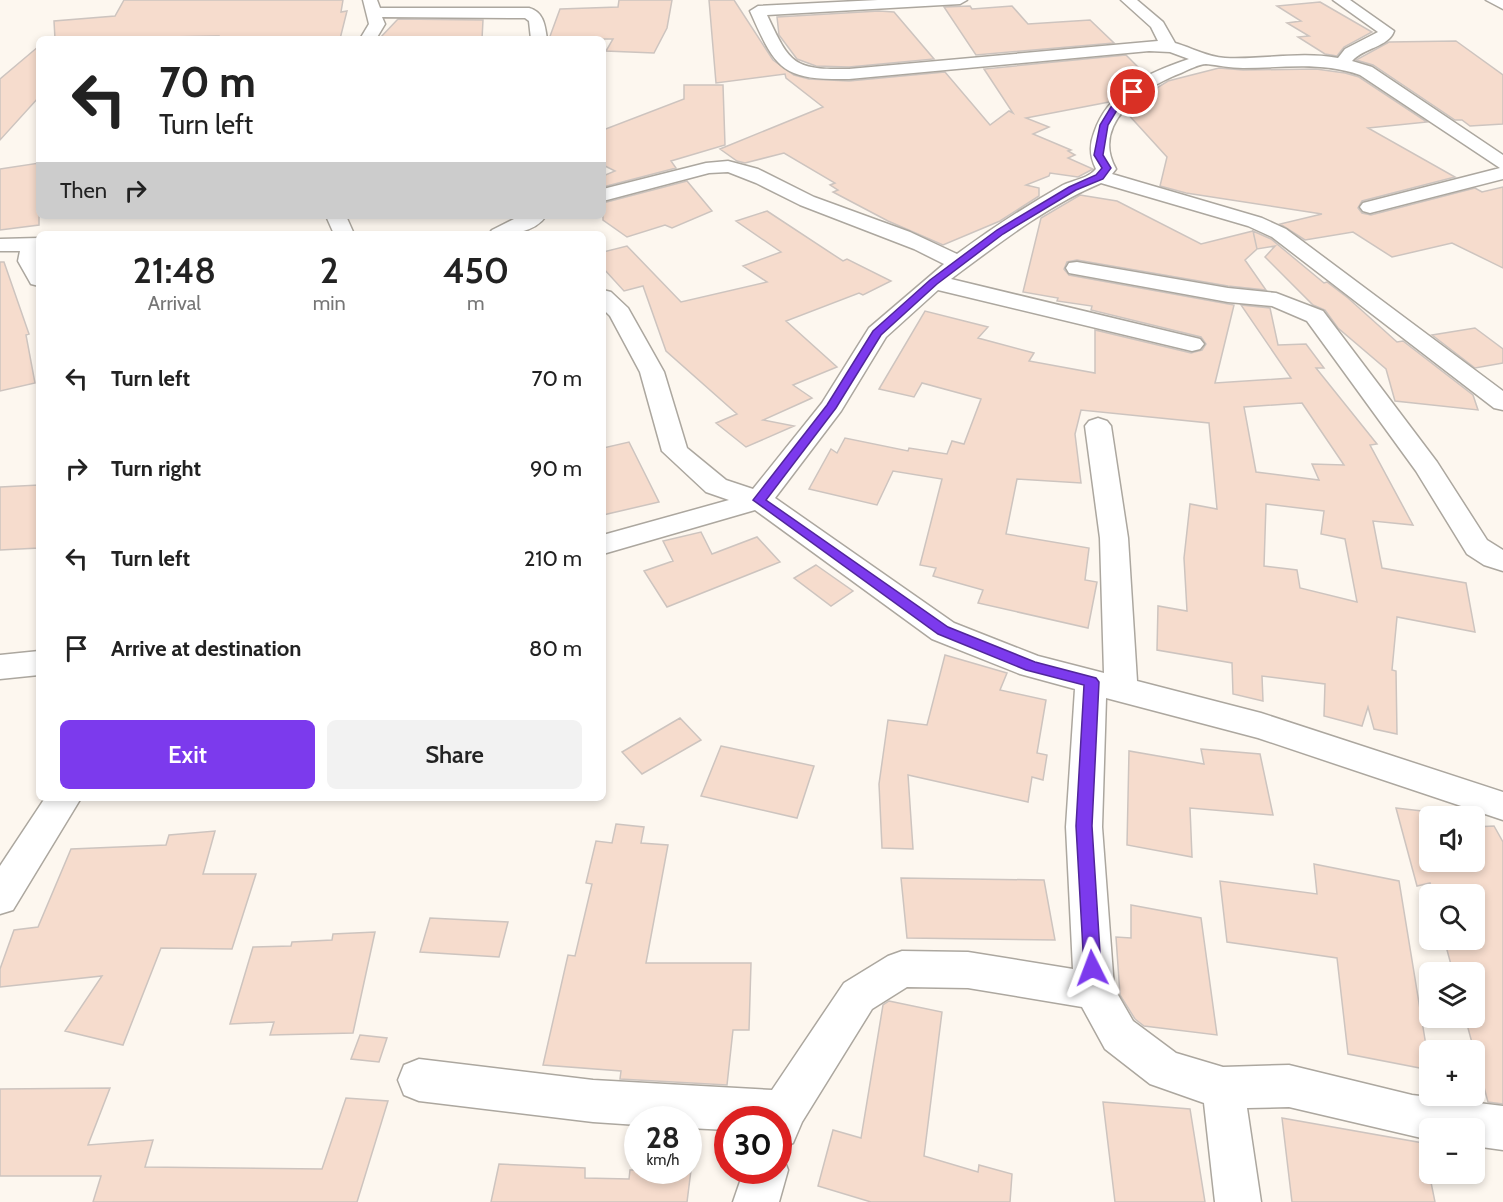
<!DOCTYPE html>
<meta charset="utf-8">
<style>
:root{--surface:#fff;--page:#f2f2f2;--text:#222;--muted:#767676;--accent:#7c3aed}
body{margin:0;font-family:Cabin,sans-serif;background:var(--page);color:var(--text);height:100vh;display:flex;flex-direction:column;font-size:22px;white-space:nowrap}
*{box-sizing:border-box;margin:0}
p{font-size:20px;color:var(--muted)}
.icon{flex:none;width:33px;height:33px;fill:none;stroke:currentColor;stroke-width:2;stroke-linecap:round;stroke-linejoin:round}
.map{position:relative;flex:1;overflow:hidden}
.drawer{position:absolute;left:36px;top:231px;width:570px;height:570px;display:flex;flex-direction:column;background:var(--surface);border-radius:9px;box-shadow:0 3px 9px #0003}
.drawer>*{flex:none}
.hud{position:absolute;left:36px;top:36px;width:570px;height:183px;border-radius:9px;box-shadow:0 3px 9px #0003;background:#fff;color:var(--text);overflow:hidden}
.buttons{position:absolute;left:1419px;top:806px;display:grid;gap:12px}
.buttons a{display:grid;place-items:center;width:66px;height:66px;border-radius:9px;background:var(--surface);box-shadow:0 3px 9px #0003;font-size:30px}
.speed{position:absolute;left:624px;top:1106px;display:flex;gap:12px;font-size:30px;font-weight:700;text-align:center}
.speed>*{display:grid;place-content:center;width:78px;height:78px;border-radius:50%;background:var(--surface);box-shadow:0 3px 9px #0003;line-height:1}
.speed small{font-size:15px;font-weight:400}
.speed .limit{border:9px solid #d22;background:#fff;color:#111}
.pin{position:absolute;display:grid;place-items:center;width:51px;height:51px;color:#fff;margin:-26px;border:3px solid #fff;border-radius:50%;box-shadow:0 2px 6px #0007}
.me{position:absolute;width:66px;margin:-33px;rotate:357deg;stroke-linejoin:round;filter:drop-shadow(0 0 4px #0008)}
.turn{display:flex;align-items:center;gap:21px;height:126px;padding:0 24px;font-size:27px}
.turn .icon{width:78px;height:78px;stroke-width:2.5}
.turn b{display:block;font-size:42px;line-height:51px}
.then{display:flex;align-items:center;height:57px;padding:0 24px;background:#0003;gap:12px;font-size:22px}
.eta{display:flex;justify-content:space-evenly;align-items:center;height:102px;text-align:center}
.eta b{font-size:36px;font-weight:600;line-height:42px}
.action{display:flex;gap:12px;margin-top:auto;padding:12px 24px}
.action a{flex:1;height:69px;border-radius:9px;background:var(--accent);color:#fff;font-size:24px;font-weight:600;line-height:69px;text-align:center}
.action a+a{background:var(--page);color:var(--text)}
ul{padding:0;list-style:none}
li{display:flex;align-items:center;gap:18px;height:90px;padding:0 24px}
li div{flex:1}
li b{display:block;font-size:22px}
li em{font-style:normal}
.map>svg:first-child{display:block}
.building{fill:#f6dccd;stroke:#cdc4bf;stroke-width:1.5;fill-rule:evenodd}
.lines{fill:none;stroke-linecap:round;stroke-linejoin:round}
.minor-casing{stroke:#aca79f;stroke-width:3}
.minor{fill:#fff;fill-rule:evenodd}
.route{fill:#7c3aed;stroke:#51269a;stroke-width:1.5}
</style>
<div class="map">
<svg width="1503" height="1202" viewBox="0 0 1503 1202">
<rect width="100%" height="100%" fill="#fdf7ef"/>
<path class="building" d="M 124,0 L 343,0 L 341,12 L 347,11 L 340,39 L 214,39 L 218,36 L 55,39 L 54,21 L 115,16 Z
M 619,0 L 672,0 L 667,28 L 654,53 L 606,51 L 613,39 L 549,39 L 560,9 L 618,7 Z
M 709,0 L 734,0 L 773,60 L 794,75 L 809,79 L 849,81 L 945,72 L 990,125 L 1009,111 L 1013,113 L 984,69 L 1126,55 L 1145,74 L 1131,83 L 1109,102 L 1026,118 L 1049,127 L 1033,134 L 1071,150 L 1068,151 L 1075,155 L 1068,158 L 1093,169 L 1078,177 L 1050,173 L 1049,176 L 1026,185 L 1039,188 L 1039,196 L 1000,221 L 943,245 L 888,221 L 833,192 L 838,190 L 830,185 L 835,183 L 784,153 L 745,163 L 737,161 L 720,149 L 823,107 L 786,78 L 785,74 L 716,83 Z
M 1320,2 L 1372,32 L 1344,47 L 1337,56 L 1325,54 L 1298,37 L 1309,36 L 1287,23 L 1301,21 L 1277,6 Z
M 970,6 L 972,9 L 1012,6 L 1028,24 L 1090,20 L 1114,43 L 976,55 L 944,7 Z
M 879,11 L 894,12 L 934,59 L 849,67 L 816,66 L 797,59 L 779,35 L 777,17 Z
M 398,19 L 483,20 L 482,39 L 379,39 Z
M 1456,41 L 1503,75 L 1503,124 L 1470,126 L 1462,120 L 1455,120 L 1373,65 L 1356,60 L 1389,42 Z
M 39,46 L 39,97 L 0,140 L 0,79 Z
M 1219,68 L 1243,70 L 1316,69 L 1345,73 L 1359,77 L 1427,122 L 1368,128 L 1455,177 L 1362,201 L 1358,208 L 1362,213 L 1371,215 L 1475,188 L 1482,192 L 1503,187 L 1503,268 L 1452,243 L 1392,257 L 1353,232 L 1305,240 L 1280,224 L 1322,214 L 1186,193 L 1160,186 L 1167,157 L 1126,112 L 1139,99 L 1168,81 Z
M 684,85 L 723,85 L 725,145 L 671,161 L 676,168 L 603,187 L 603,176 L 615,171 L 603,165 L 603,130 L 684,99 Z
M 39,163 L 39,225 L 0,230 L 0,169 Z
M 687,181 L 712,211 L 672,228 L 665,225 L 627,237 L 603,220 L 603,203 Z
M 1080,195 L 1117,201 L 1201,244 L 1253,231 L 1257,249 L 1245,260 L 1266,290 L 1228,286 L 1077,260 L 1067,262 L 1064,269 L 1069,275 L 1234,305 L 1215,383 L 1291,378 L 1241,305 L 1270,308 L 1278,345 L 1306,344 L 1324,368 L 1316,368 L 1377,444 L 1370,445 L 1413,525 L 1373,521 L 1382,568 L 1466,583 L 1475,632 L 1397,617 L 1392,670 L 1396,671 L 1397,734 L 1374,729 L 1368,707 L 1362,726 L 1324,716 L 1325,684 L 1262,676 L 1263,701 L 1233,694 L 1232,663 L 1157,650 L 1158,606 L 1187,611 L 1184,558 L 1190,504 L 1217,509 L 1209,423 L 1081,410 L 1075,434 L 1081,483 L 1017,479 L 1006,534 L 1089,548 L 1085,580 L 1097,582 L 1088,628 L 978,603 L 983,590 L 933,576 L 936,568 L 920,565 L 942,479 L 893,471 L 877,505 L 809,489 L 831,449 L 837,453 L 845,438 L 908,451 L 909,448 L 947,454 L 952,441 L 964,444 L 981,399 L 922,383 L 914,397 L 879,389 L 925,311 L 988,327 L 978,338 L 1034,353 L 1029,361 L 1095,373 L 1095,330 L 1191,353 L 1202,350 L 1206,344 L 1201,337 L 1091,310 L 1092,306 L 1057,301 L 1058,298 L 1023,292 L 1041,218 ZM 1302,403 L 1344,465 L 1312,464 L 1319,480 L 1256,472 L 1244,407 ZM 1266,504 L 1324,511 L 1321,534 L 1345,539 L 1357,602 L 1300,588 L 1297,570 L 1264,566 Z
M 767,211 L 843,261 L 847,259 L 891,281 L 863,295 L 859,293 L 786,321 L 837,367 L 793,385 L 812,398 L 763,420 L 794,426 L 746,447 L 716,423 L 737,414 L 666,351 L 643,286 L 624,291 L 603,268 L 603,252 L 627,246 L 681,302 L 767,282 L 743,266 L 781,252 L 736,221 Z
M 1253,231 L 1271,239 L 1324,283 L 1327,282 L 1348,298 L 1397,342 L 1403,341 L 1473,395 L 1478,410 L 1395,401 L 1386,369 L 1338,328 L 1325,310 L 1313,305 L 1265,257 L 1275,246 L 1257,249 Z
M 0,262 L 4,262 L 29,334 L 26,335 L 35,383 L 0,391 Z
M 1475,328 L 1503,349 L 1503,363 L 1475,368 L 1432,335 Z
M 629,442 L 659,502 L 603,515 L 603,448 Z
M 39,485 L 39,548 L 0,550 L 0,487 Z
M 701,532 L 712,554 L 757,537 L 780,562 L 667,607 L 644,571 L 673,561 L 663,541 Z
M 816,565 L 853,591 L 831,606 L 794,578 Z
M 945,655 L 1007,673 L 1000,690 L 1046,700 L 1037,753 L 1047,755 L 1043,780 L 1032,777 L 1028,802 L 908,775 L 913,849 L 882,848 L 879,784 L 888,720 L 927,725 Z
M 680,718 L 701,740 L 642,774 L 622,752 Z
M 721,746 L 814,766 L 797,818 L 701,796 Z
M 1201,749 L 1260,754 L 1273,815 L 1190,808 L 1192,857 L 1127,845 L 1129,751 L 1204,764 Z
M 1396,808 L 1457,815 L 1430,816 L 1430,861 L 1474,861 L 1474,827 L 1494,826 L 1503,842 L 1503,1104 L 1488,1102 L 1465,1017 L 1474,1017 L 1474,972 L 1453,972 L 1444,939 L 1474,939 L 1474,894 L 1433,894 L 1430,883 L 1417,886 Z
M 616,824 L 644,827 L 641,843 L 668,845 L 646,963 L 751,963 L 749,1030 L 733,1030 L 727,1085 L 620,1079 L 621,1071 L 543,1065 L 568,955 L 575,956 L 592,884 L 586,883 L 596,841 L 612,843 Z
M 215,831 L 203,874 L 256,874 L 232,949 L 161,948 L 123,1045 L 65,1031 L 102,976 L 0,987 L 0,969 L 14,930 L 38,927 L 71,849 L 166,845 L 169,835 Z
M 1314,864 L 1399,881 L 1430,1070 L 1348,1054 L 1337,958 L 1227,942 L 1220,881 L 1317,894 Z
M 901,878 L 1044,880 L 1055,940 L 907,938 Z
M 1131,905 L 1201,918 L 1217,1035 L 1144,1026 L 1135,1019 L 1120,995 L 1116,937 L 1131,938 Z
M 430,918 L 508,922 L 499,957 L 420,952 Z
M 375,932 L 353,1033 L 270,1035 L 274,1022 L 230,1024 L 253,947 L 291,946 L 292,942 L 332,940 L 333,934 Z
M 889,1001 L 942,1012 L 924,1156 L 978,1172 L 979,1165 L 1012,1174 L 1010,1202 L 871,1202 L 818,1186 L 833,1130 L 861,1138 L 883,1005 Z
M 360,1035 L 387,1038 L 379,1062 L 351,1059 Z
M 110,1088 L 88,1145 L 153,1140 L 145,1167 L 322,1169 L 346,1098 L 388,1101 L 357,1202 L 93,1202 L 101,1176 L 0,1176 L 0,1089 Z
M 1103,1102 L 1190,1109 L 1205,1202 L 1115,1202 Z
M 1282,1118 L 1423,1143 L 1435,1202 L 1292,1202 Z
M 499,1164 L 585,1168 L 585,1178 L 629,1179 L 630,1170 L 691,1170 L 687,1202 L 491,1202 Z"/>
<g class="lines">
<defs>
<path id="minor" d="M 363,0 L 377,0 L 380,8 L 529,8 C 544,12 545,26 547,39 L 531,39 L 529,21 L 525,18 L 382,17 L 385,24 L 376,39 L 360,39 L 369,24 Z
M 878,0 L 967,0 L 960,4 L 767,15 C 790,64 793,70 849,69 L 1158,41 L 1151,27 L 1121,0 L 1137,0 L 1163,22 L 1175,43 C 1192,48 1208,57 1225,58 C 1262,60 1300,51 1338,58 L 1345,49 L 1378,32 L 1333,0 L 1350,0 L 1394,31 C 1389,47 1363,48 1352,61 L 1372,67 L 1503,155 L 1503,179 L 1370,213 L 1363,211 L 1360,207 L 1363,203 L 1500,168 L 1360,75 C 1321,61 1283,68 1243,68 C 1230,68 1218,65 1206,64 C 1199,64 1188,70 1181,73 C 1144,87 1090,123 1116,169 L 1112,174 L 1262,218 L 1286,229 L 1503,391 L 1503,410 L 1494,408 L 1272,237 L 1248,226 L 1101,183 C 1046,206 998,244 951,279 L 1200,339 L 1204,344 L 1200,349 L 1192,351 L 938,290 L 886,337 L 841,411 L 775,498 L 954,623 L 1038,656 L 1104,673 L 1100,538 L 1085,426 L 1089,421 L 1098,418 L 1107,421 L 1111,426 L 1128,538 L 1137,681 L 1261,713 L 1503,792 L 1503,820 L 1258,738 L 1106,698 L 1102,827 L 1114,988 L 1133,1021 L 1176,1053 L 1223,1067 L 1289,1065 L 1412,1095 L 1503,1106 L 1503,1150 L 1474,1146 L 1474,1128 L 1430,1128 L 1430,1140 L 1289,1107 L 1247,1108 L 1261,1202 L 1215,1202 L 1204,1103 L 1150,1084 L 1105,1049 L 1082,1007 L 968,988 L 907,987 L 872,1009 L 802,1122 L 793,1143 L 778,1149 L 778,1119 L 728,1119 L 728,1130 L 688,1128 L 688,1119 L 638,1119 L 638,1125 L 593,1122 L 419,1101 L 404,1095 L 398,1080 L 404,1065 L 419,1059 L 593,1080 L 772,1090 L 844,983 L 888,956 L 902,951 L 968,952 L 1073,969 L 1066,827 L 1075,689 L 1020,674 L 932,639 L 755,510 L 603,554 L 603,535 L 729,500 L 706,492 L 662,451 L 640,372 L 610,316 L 603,309 L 603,290 L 611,292 L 628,308 L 664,372 L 687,448 L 726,480 L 753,489 L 822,403 L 869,328 L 944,264 L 914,249 L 800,205 L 756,183 L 728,172 L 709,173 L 603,201 L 603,189 L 706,163 L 728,161 L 758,169 L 814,197 L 910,232 L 957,254 C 991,229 1026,206 1063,185 C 1074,180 1089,178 1096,169 C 1090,157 1089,146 1094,133 C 1108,90 1150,72 1189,59 L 1170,52 L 1149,51 L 849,79 C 782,80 776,70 750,11 L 758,6 Z
M 1486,0 L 1503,0 L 1503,9 Z
M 326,216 L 346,216 L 354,234 L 334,234 Z
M 520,216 L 546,216 C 534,234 508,234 489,234 L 492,230 Z
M 39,238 L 39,286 L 31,284 L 18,261 L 20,251 L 0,251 L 0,239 Z
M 1077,262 L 1228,288 L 1276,293 L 1323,311 L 1437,462 L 1487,540 L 1503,550 L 1503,571 L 1484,565 L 1467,554 L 1416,471 L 1307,321 L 1272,306 L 1228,302 L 1069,273 L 1066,268 L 1069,263 Z
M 39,651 L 39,675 L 0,679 L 0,655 Z
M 45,798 L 81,798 L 13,910 L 0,914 L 0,866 Z
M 778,1153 L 782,1154 L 788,1170 L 779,1202 L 733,1202 L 744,1170 L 778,1170 Z"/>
</defs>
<use href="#minor" class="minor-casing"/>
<use href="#minor" class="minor"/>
</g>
<path class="route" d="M 1130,91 L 1137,92 L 1120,105 L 1108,125 L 1103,155 L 1111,168 L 1103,179 L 1076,190 L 1003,234 L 937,284 L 881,335 L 836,408 L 766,500 L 948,627 L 1035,662 L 1096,678 L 1099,682 L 1092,826 L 1101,968 L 1099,973 L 1092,976 L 1086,973 L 1084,968 L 1076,826 L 1084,685 L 1026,670 L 938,634 L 753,500 L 827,405 L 873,331 L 930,280 L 997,230 L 1069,187 L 1096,175 L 1102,168 L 1094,155 L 1100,125 L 1114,102 Z"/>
</svg>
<div class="buttons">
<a><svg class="icon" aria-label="sound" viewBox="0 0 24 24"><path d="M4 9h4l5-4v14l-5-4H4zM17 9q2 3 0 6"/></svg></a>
<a><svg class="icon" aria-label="search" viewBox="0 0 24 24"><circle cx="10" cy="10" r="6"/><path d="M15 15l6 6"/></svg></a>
<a><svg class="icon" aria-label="layers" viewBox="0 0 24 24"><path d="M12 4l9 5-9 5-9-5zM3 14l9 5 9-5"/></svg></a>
<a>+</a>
<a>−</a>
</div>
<div class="speed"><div>28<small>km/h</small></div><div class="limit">30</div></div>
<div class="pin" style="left:1133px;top:92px;background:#d93025"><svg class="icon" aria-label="arrive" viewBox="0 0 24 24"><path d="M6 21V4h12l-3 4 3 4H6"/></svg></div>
<svg class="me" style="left:1092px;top:968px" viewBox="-20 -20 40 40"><path d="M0-17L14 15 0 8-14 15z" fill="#7c3aed" stroke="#fff" stroke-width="4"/></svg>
<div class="hud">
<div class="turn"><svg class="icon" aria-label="left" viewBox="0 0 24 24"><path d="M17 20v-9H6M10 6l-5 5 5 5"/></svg><div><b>70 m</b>Turn left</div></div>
<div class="then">Then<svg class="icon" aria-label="right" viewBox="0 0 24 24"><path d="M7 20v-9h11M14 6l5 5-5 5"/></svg></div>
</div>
<section class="drawer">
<div class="eta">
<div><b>21:48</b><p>Arrival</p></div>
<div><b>2</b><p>min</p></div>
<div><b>450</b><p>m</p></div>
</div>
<ul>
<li><svg class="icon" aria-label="left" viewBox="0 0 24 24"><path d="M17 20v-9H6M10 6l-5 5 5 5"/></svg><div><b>Turn left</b></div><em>70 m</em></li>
<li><svg class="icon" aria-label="right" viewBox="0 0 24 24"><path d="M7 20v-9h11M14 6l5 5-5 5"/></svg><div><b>Turn right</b></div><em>90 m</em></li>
<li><svg class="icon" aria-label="left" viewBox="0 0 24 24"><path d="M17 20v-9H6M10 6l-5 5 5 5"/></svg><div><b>Turn left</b></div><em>210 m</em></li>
<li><svg class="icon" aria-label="arrive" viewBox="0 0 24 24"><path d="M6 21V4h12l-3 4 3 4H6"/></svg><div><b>Arrive at destination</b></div><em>80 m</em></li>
</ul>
<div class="action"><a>Exit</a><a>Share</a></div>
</section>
</div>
